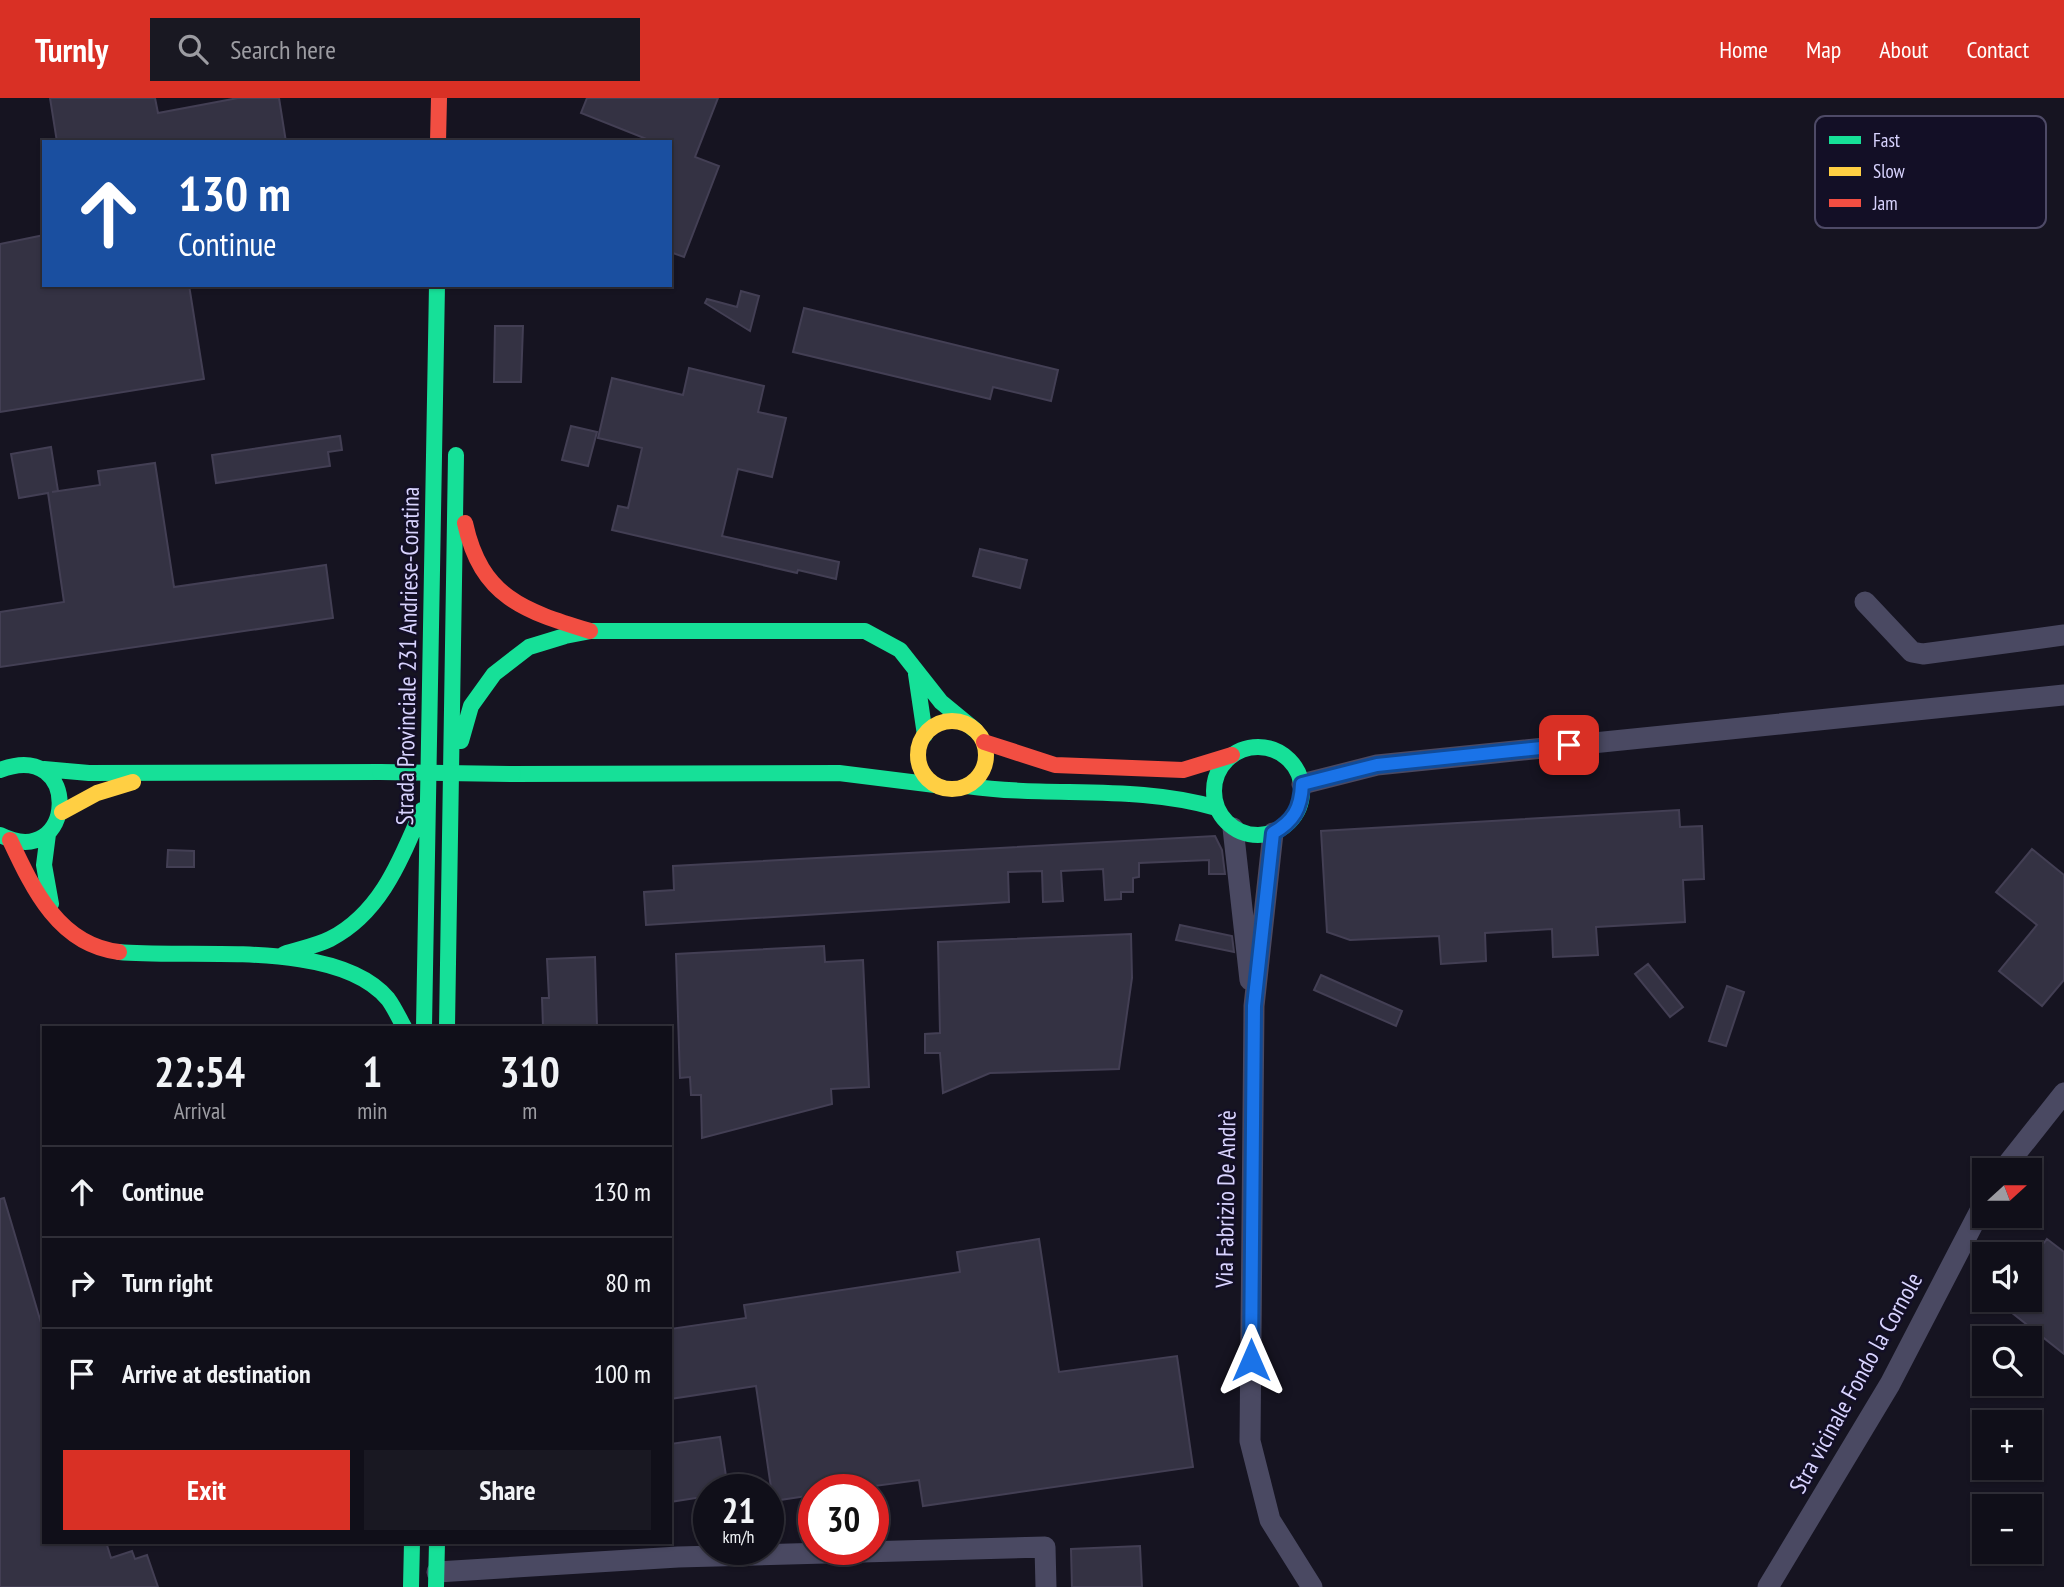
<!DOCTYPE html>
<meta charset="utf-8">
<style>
:root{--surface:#100f19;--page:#191822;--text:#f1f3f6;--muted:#9c9ca2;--line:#302f38;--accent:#d93025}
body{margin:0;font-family:"PT Sans Narrow",sans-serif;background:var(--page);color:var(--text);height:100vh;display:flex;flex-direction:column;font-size:26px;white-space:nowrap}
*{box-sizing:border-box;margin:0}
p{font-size:23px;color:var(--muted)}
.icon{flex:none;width:38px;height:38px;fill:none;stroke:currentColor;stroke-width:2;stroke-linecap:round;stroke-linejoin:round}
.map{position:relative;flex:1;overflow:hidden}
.panel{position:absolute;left:42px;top:928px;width:630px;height:518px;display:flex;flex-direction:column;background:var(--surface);border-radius:0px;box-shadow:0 2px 5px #0004,0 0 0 2px var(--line)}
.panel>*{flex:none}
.banner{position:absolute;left:42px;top:42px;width:630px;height:147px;border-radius:0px;box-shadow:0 2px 5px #0004,0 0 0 2px var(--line);background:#1a4fa0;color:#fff;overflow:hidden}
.needle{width:46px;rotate:69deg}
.controls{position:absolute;left:1972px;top:1060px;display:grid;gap:14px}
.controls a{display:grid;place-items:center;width:70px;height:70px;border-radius:0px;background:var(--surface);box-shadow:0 2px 5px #0004,0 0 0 2px var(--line);font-size:35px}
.speed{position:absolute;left:693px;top:1376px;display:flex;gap:14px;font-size:35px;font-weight:700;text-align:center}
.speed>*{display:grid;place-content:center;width:91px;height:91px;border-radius:50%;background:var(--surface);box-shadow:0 2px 5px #0004,0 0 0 2px var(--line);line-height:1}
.speed small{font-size:18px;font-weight:400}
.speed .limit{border:10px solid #d22;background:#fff;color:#111}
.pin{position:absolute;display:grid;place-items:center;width:60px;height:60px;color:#fff;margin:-30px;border-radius:14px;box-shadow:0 4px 10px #0006}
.me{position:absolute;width:77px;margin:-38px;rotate:0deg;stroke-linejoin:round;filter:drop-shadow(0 0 5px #0008)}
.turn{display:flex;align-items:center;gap:24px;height:147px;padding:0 21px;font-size:32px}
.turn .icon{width:91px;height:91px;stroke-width:2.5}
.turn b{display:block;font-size:49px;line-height:60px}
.eta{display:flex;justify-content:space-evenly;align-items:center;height:119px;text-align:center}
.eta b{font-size:42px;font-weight:800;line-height:49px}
.action{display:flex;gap:14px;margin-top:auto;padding:14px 21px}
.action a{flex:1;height:80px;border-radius:0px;background:var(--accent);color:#fff;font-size:28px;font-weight:800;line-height:80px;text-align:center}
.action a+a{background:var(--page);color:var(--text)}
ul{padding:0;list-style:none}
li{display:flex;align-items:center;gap:21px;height:91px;padding:0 21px;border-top:2px solid var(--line)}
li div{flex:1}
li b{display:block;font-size:26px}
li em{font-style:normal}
header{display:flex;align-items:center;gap:42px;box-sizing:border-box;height:98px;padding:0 35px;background:var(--accent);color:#fff}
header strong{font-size:33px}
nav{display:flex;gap:38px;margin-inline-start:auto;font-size:24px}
.search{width:490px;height:63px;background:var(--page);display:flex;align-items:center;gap:18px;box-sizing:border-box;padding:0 24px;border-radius:0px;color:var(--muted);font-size:26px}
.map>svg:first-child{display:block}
.building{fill:#343243;stroke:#433f54;stroke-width:2}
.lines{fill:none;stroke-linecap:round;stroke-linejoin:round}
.street{stroke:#4a4962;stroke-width:21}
.fast{stroke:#16e098;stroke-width:16}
.slow{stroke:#ffcf43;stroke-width:16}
.jam{stroke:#f24e42;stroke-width:16}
.fast-bridge{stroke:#16e098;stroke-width:16}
.route-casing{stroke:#114b97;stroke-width:18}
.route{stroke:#1a73e8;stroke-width:12}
.labels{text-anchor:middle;stroke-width:5;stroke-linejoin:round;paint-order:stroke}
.street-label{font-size:24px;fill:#d9d4ff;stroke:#130f26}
.key{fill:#130f26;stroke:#4e4a67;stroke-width:2}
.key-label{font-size:19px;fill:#d9d4ff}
</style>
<header>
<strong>Turnly</strong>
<div class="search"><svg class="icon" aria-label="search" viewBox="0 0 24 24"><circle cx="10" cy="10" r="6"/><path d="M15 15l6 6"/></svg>Search here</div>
<nav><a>Home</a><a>Map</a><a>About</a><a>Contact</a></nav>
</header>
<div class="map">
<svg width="2064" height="1489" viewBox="0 0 2064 1489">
<rect width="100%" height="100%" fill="#161421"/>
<path class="building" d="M 50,0 L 155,0 L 158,15 L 238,0 L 279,0 L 286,44 L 57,44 Z
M 587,0 L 718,0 L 695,59 L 719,68 L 684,159 L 670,154 L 670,44 L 654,44 L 581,15 Z
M 44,137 L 44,187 L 189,187 L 204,281 L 0,314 L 0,146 Z
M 741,193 L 759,198 L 750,233 L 705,205 L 707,201 L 737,209 Z
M 804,210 L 1058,272 L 1051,303 L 993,289 L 990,301 L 793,254 Z
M 495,228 L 523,228 L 521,284 L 494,284 Z
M 689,270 L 764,288 L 758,314 L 786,320 L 772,379 L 738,371 L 722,438 L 839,464 L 836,481 L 798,472 L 797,475 L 612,432 L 618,408 L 628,410 L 642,350 L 598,340 L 612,280 L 683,297 Z
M 571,328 L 597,334 L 588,368 L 562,362 Z
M 340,338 L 342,352 L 328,354 L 330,368 L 216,385 L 212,357 Z
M 51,349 L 58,393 L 52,394 L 100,387 L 98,373 L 155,365 L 174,489 L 326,467 L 333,520 L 0,569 L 0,514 L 64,504 L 48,395 L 19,400 L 11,356 Z
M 980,451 L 1027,462 L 1020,490 L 973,478 Z
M 1679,712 L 1680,729 L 1702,728 L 1704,781 L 1683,782 L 1685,824 L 1596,829 L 1598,857 L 1553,859 L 1552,831 L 1485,835 L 1486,863 L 1441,866 L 1439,838 L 1350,842 L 1327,834 L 1321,733 Z
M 1215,738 L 1222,752 L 1225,776 L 1209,776 L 1209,762 L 1139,765 L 1139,779 L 1133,780 L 1133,794 L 1121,794 L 1121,801 L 1105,802 L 1103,771 L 1061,773 L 1063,803 L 1043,804 L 1042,773 L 1008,774 L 1009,804 L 646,827 L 644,794 L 674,792 L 673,768 Z
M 2032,751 L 2064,777 L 2064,882 L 2042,908 L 1999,873 L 2037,827 L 1996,794 Z
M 168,752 L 194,753 L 194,769 L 167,769 Z
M 1180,827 L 1232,838 L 1234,854 L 1176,842 Z
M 1131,836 L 1132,880 L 1119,971 L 990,975 L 943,995 L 940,955 L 925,955 L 925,936 L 940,935 L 938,844 Z
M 824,848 L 825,864 L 863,862 L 869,989 L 831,991 L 832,1006 L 702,1040 L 701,997 L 691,997 L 690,979 L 680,980 L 676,856 Z
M 595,859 L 597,929 L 543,929 L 542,900 L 549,900 L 547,861 Z
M 1648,866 L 1683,909 L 1670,919 L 1635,876 Z
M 1321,877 L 1402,913 L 1396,928 L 1314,892 Z
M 1727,888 L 1744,894 L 1726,948 L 1709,943 Z
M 4,1100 L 44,1235 L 44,1444 L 106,1444 L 111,1460 L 132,1453 L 135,1461 L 147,1457 L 158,1489 L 0,1489 L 0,1101 Z
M 1039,1141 L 1059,1274 L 1177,1258 L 1193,1369 L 923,1408 L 919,1382 L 852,1391 L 814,1391 L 814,1397 L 773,1403 L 756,1288 L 670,1301 L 670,1231 L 746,1220 L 744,1207 L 960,1174 L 957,1154 Z
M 2047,1141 L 2064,1154 L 2064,1256 L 2011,1214 L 2021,1202 L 2030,1202 L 2030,1163 Z
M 720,1339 L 728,1391 L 709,1391 L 709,1398 L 670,1404 L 670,1346 Z
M 1140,1448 L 1142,1489 L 1072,1489 L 1071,1451 Z"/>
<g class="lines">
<path class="street" d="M 1865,504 L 1912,554 L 1923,556 L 2064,537
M 1302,686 L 1377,667 L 2064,597
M 1233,730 L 1250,882
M 1273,735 L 1254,908 L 1250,1343 L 1270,1422 L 1312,1489
M 2002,1073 L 2064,995
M 437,1474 L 678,1459 L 1045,1449 L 1046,1489
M 1768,1489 L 1890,1286 L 1984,1105"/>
<path class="fast" d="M 916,576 L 925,637
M 461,643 L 471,608 L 494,576 L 529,549 L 565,538 L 591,533 L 865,533 L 900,552 L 941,604 L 975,632
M1214 693a44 44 0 1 1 88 0a44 44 0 1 1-88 0Z
M 44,671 L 89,675 L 380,674
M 0,672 C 83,640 76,775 0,737
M 513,676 L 839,675 L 935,687
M 967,688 C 1051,700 1135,686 1217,710
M 48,736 L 44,767 L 51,806
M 119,854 C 191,861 337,840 388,901 C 394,909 399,920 404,929
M 284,856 C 299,851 316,848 330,841 C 381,815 401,761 422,712
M 424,929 L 437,187
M 447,929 L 456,357
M 411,1489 L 412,1444
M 436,1489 L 437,1444"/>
<path class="slow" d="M918 657a34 34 0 1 1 68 0a34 34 0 1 1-68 0Z
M 62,714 L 97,695 L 133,684"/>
<path class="jam" d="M 438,44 L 439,0
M 465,425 C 481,499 524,513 590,533
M 984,644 L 1055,667 L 1183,672 L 1232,657
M 10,742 C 33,791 59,847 119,854"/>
<path class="fast-bridge" d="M 380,674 L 513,676"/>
</g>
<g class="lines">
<defs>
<path id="route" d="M 1251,1262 L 1254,908 L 1273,735 C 1294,723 1301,710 1302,686 L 1377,667 L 1569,647"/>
</defs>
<use href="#route" class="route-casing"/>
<use href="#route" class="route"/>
</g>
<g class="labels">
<g class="street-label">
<text transform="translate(408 558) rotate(-89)" y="8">Strada Provinciale 231 Andriese-Coratina</text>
<text transform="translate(1226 1101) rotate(-89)" y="8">Via Fabrizio De Andrè</text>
<text transform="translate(1856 1285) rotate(-61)" y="8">Stra vicinale Fondo la Cornole</text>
</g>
</g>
<rect x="1815" y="18" width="231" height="112" rx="10" class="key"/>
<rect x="1829" y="38" width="32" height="8" fill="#16e098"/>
<rect x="1829" y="69" width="32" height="9" fill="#ffcf43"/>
<rect x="1829" y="101" width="32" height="8" fill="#f24e42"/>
<g class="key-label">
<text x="1873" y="49">Fast</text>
<text x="1873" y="80">Slow</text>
<text x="1873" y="112">Jam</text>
</g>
</svg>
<div class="controls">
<a><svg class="needle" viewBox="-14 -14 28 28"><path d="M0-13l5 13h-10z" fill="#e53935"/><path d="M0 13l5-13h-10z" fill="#9c9ca2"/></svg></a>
<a><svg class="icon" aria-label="sound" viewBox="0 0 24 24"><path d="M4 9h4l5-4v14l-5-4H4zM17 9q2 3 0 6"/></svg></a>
<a><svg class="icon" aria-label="search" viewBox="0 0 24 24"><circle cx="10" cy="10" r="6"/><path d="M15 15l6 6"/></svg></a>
<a>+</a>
<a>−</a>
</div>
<div class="speed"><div>21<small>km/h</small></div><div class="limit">30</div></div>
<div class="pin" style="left:1569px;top:647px;background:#d93025"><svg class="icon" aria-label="arrive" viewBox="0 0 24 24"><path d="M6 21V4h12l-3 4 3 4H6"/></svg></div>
<svg class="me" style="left:1251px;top:1262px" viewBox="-20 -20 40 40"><path d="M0-17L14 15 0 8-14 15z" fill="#1a73e8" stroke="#fff" stroke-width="4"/></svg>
<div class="banner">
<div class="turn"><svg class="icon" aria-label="ahead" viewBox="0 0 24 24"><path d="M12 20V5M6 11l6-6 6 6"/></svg><div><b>130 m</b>Continue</div></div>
</div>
<section class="panel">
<div class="eta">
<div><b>22:54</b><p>Arrival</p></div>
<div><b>1</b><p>min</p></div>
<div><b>310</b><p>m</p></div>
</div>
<ul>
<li><svg class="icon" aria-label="ahead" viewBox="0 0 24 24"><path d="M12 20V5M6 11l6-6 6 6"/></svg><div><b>Continue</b></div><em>130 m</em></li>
<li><svg class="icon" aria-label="right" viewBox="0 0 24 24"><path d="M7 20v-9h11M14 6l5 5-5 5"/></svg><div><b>Turn right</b></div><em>80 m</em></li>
<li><svg class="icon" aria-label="arrive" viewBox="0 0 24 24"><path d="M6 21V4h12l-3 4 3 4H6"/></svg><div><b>Arrive at destination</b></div><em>100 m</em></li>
</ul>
<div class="action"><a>Exit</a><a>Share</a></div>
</section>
</div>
